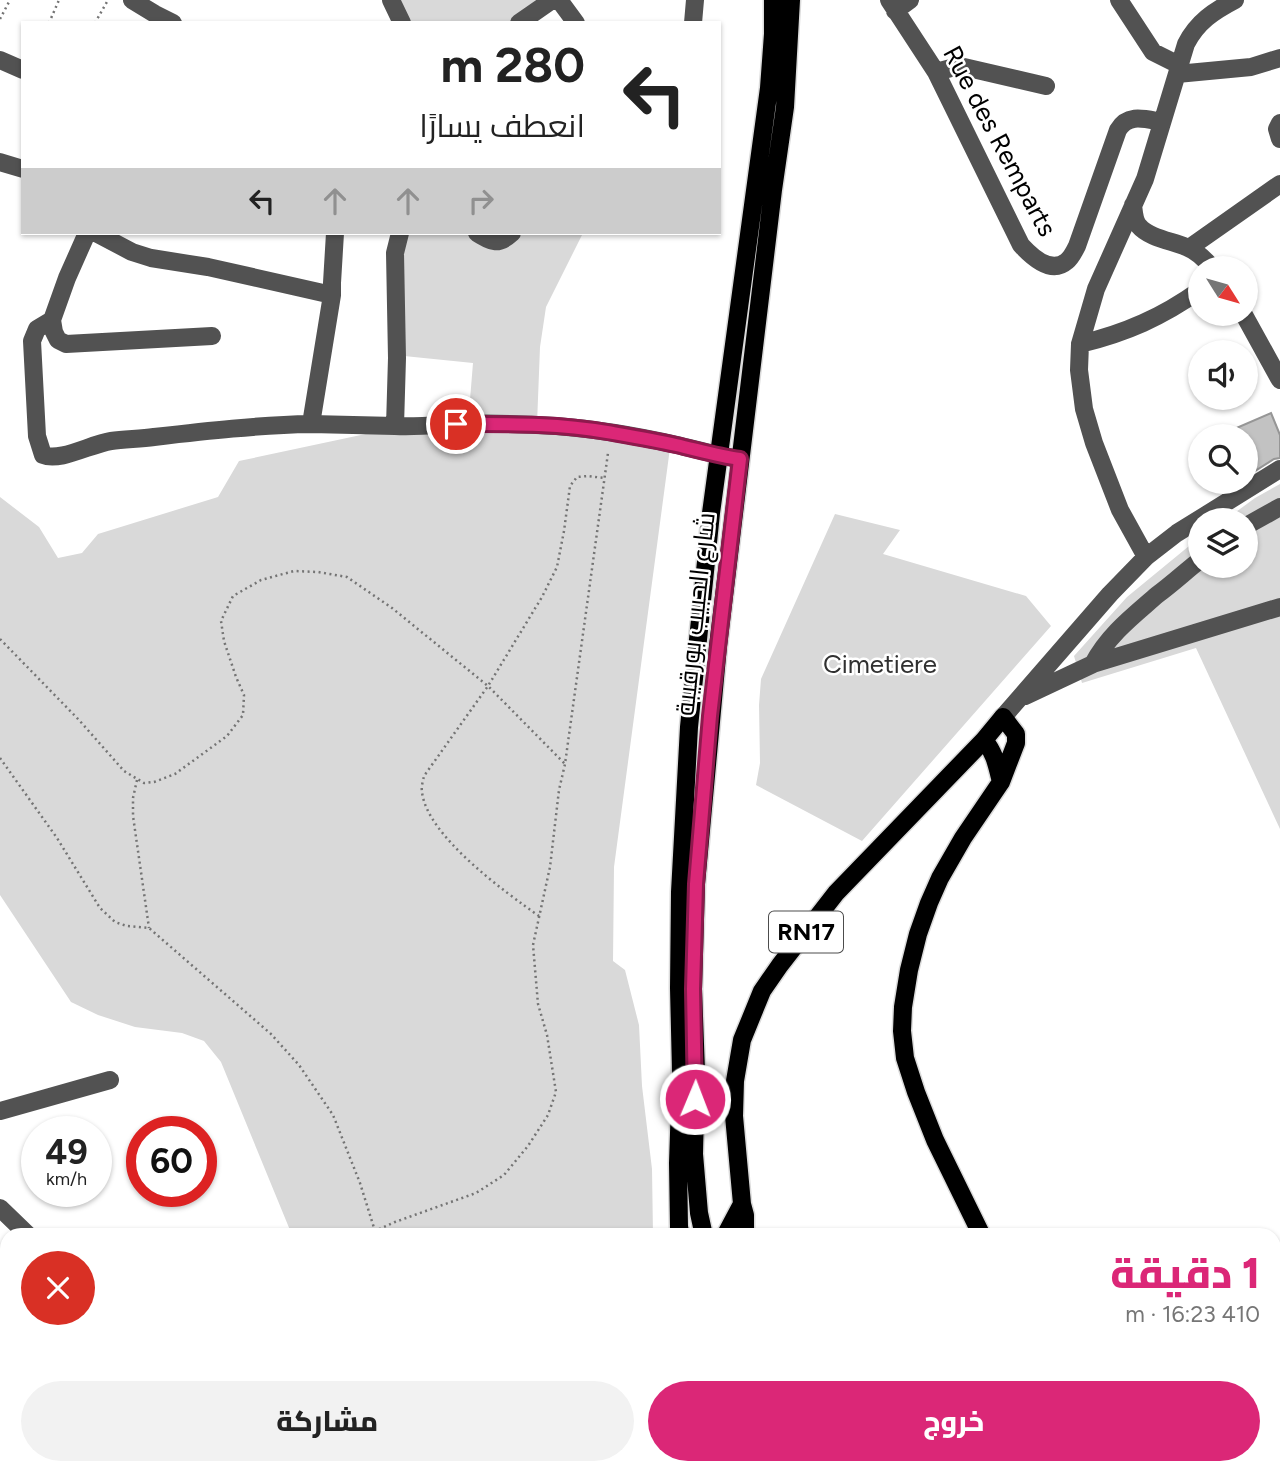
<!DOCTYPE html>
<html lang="ar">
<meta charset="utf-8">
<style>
:root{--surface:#fff;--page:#f2f2f2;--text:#222;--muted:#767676;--accent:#db2777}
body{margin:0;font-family:Figtree,Cairo,sans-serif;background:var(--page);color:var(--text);direction:rtl;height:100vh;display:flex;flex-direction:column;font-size:26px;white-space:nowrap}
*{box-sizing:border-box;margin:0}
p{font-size:23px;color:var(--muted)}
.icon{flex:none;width:38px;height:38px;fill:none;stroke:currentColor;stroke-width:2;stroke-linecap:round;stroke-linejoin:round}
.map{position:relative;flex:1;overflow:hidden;direction:ltr}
.panel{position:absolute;left:0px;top:1228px;width:1281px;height:247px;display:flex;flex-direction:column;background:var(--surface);border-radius:21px 21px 0 0;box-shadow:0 2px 5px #0004;direction:rtl}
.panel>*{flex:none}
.top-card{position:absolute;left:21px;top:21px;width:700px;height:214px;border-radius:0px;box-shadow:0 2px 5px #0004;direction:rtl;background:#fff;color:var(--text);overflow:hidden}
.needle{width:46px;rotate:127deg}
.fabs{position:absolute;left:1188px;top:256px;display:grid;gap:14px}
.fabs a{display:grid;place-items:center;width:70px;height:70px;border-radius:50%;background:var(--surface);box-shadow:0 2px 5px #0004;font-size:35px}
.speed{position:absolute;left:21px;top:1116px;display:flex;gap:14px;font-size:35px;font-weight:700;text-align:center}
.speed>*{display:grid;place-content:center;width:91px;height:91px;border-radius:50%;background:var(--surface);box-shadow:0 2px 5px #0004;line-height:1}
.speed small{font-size:18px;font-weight:400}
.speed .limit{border:10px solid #d22;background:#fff;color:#111}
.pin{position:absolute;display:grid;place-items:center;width:60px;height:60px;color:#fff;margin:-30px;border:4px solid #fff;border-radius:50%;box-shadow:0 2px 7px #0007}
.me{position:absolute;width:77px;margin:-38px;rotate:1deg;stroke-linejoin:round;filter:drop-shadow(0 0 5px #0008)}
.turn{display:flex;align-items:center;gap:24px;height:147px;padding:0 21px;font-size:32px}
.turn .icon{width:91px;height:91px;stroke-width:2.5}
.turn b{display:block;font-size:49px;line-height:60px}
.lanes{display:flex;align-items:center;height:66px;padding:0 21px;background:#0003;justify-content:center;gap:35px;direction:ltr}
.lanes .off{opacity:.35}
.round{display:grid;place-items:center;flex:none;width:74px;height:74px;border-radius:37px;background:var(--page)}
.headline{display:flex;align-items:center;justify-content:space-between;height:119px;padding:0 21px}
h1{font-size:42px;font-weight:800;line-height:52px;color:var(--accent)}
.action{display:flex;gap:14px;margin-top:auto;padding:14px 21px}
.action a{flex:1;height:80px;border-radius:42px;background:var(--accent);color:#fff;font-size:28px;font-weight:800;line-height:80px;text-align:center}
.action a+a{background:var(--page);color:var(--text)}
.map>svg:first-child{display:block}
.green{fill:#d9d9d9}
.building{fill:#c2c2c2;stroke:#969696;stroke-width:2}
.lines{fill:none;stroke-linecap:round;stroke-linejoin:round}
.major-casing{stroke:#dbdbdb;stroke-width:21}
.path{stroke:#747474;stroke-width:2.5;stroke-dasharray:2 3.5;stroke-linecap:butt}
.minor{stroke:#525252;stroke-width:18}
.major{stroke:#000;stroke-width:18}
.route-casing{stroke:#8e194d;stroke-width:18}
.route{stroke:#db2777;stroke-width:12}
.labels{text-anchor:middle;stroke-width:5;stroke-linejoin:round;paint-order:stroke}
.shield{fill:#fff;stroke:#4c4c4c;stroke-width:2}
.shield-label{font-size:24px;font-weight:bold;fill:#000}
.street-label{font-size:26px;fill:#000;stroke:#fff}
.park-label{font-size:26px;fill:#303030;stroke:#fff}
</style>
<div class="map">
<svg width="1280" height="1474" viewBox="0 0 1280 1474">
<rect width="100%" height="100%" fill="#fff"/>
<path class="green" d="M 400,0 L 539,0 L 509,23 L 411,23 Z
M 406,233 L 583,233 L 546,307 L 540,347 L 537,424 L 670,448 L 614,867 L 613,961 L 625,970 L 639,1025 L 642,1086 L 652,1169 L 653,1235 L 292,1235 L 221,1062 L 204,1041 L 182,1033 L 135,1027 L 98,1015 L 71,1002 L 0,895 L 0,497 L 39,527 L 58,558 L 82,553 L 98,534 L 218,497 L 239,461 L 469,412 L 473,363 L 404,356 L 400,252 Z
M 1280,484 L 1280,829 L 1196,648 L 1082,683 L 1074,656 L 1127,597 L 1200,537 L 1200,565 L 1246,565 L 1246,520 L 1225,520 L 1255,498 Z
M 835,514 L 900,530 L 883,554 L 1026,596 L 1051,626 L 862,841 L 756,785 L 760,763 L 759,705 L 761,679 Z"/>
<path class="building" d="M 1271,413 L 1280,435 L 1280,458 L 1274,459 L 1255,471 L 1246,451 L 1246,436 L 1218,436 Z"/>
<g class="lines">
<defs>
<path id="major" d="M 984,740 C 995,753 997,766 1001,782
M 681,1236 L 679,1227 L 678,1163 L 681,1072 L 679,988 L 680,892 L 689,727 L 711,513 L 769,88 L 773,34 L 773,0
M 704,1236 L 699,1213 L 694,1154 L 696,1071 L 693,989 L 696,884 L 718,646 L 773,190 L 785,107 L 791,0
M 725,1236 L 742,1204
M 745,1236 L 745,1215 L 742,1204 L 734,1116 L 735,1081 L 742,1040 L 762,991 L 780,965 L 836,893 L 984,740 L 1003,717 L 1016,734 L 1016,743 L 1001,782 L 963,838 L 940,878 L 929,903 L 918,934 L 909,970 L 903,1007 L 902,1031 L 905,1058 L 916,1092 L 935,1140 L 982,1236
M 1016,1468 L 1016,1474
M 194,1474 L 198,1468"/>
</defs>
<use href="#major" class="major-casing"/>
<path class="path" d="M 0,19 L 10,0
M 49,23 L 59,0
M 95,23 L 108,0
M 0,639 L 79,720 L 124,771 L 144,783 L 154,782 L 175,774 L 227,736 L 243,715 L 244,695 L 236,677 L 224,641 L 221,621 L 233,596 L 261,580 L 294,571 L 318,572 L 347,577 L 392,608 L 488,686 L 565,764
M 0,758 L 57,838 L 100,908 L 115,922 L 127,926 L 149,928 L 271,1034 L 299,1065 L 333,1115 L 360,1183 L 375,1231
M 137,780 L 133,798 L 133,816 L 149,928
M 539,916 C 505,892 427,836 422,792 C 421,787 423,781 424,776 L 488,686 L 542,597 L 557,567 L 564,531 L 570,486 L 577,477 L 588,476 L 604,478
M 364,1236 L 395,1222 L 476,1193 L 504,1175 L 528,1146 L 548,1115 L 556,1092 L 547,1035 L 538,1004 L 533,945 L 550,867 L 559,790 L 565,764 L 608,453"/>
<path class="minor" d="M 132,0 L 155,14 L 173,23
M 391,0 L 402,23
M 559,0 L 576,23
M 889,0 L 936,72 L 1021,245 C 1032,257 1051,275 1067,261 C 1071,258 1075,250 1077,246 L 1118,130 C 1128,113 1145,119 1162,122
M 1119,0 L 1153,52 L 1179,65
M 895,11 L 910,0
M 519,23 L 552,0
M 693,23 L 695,0
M 0,60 L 23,70
M 936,72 L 951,68 L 964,67 L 1046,86
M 1177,74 L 1251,67 L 1280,58
M 1280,123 L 1277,129 L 1280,139
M 0,162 L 23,169
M 1133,205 C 1134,212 1134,221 1139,226 C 1149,238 1172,241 1186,247 C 1196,251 1205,259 1212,268
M 87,233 L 67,278 L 52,320 L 54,332 L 58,340 L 66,344 L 212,336
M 96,233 L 132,252 L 151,258 L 208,267 L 332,295
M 400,233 L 395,253 L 397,358 L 395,426 C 417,427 438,425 459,424 C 491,423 524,424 556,426 C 596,429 637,436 677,445 C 698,450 718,456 740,459
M 477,233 C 492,242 498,246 512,233
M 1189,248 L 1280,184
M 1243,313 L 1280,380
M 52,320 L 37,329 L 32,341 L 37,436 L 43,455 C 60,462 91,444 111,441 C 125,439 140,439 154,437 C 206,431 259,425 311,424 L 332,295 L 332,283 L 335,233
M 1080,344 C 1126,333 1162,317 1200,290
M 311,424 L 395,426
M 1246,526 L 1280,507
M 1146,557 L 1120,510 L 1094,443 L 1084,409 L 1079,370 L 1080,344 L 1096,289 L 1145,179 L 1186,44 C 1197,22 1214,11 1235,0
M 1093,664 C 1108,635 1133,616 1157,595 C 1172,584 1186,571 1200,560
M 1025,696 L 1093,664 L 1280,607
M 1003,717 L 1110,594 L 1146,557 L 1177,533 L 1280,469
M 0,1111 L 110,1080
M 0,1208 L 29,1236
M 0,1421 L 7,1427
M 56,1468 C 70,1474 79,1474 93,1468
M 161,1468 L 170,1474
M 508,1474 L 514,1468"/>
<use href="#major" class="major"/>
</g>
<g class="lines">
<defs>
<path id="route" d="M 456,424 C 507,424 557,423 607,432 C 630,436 654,440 676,445 C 698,450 718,456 740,459 L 710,716 L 696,884 L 693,989 L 695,1099"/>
</defs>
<use href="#route" class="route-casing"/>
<use href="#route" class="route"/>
</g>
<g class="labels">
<rect class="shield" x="769" y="911.5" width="74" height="41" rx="5"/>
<g class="shield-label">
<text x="806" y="940">RN17</text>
</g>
<g class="street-label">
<text transform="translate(1000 141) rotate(62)" y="9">Rue des Remparts</text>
<text transform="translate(695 614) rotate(-84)" y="9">شارع الحبيب بورقيبة</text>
</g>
<g class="park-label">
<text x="880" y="673">Cimetiere</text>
</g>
</g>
</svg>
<div class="fabs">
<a><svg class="needle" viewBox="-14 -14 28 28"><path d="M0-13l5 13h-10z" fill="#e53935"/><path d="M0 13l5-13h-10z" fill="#767676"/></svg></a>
<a><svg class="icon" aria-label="sound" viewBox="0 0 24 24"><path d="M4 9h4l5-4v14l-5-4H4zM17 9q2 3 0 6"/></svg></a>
<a><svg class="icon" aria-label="search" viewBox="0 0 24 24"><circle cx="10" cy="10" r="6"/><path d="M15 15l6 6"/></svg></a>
<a><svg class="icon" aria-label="layers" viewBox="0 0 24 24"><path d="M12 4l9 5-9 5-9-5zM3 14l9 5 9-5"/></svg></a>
</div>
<div class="speed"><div>49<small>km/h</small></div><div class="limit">60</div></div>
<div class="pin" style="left:456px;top:424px;background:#d93025"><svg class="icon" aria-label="arrive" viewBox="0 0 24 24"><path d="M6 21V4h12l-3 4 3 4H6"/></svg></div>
<svg class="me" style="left:695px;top:1099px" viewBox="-20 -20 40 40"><circle r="17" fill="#db2777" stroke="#fff" stroke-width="3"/><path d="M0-11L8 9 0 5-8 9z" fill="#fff"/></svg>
<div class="top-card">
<div class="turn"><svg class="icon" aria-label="left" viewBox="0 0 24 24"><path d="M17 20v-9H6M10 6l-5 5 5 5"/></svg><div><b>280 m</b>انعطف يسارًا</div></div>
<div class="lanes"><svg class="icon" aria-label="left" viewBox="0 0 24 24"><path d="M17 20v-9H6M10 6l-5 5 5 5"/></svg><svg class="icon off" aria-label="ahead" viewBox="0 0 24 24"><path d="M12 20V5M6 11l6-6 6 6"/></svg><svg class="icon off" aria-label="ahead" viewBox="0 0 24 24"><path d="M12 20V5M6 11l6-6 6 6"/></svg><svg class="icon off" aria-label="right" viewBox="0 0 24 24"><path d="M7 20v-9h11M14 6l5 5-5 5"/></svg></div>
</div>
<section class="panel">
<div class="headline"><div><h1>1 دقيقة</h1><p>410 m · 16:23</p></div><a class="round" style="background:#d93025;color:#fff"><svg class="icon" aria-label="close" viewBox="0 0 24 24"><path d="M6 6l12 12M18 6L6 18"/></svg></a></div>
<div class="action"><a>خروج</a><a>مشاركة</a></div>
</section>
</div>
